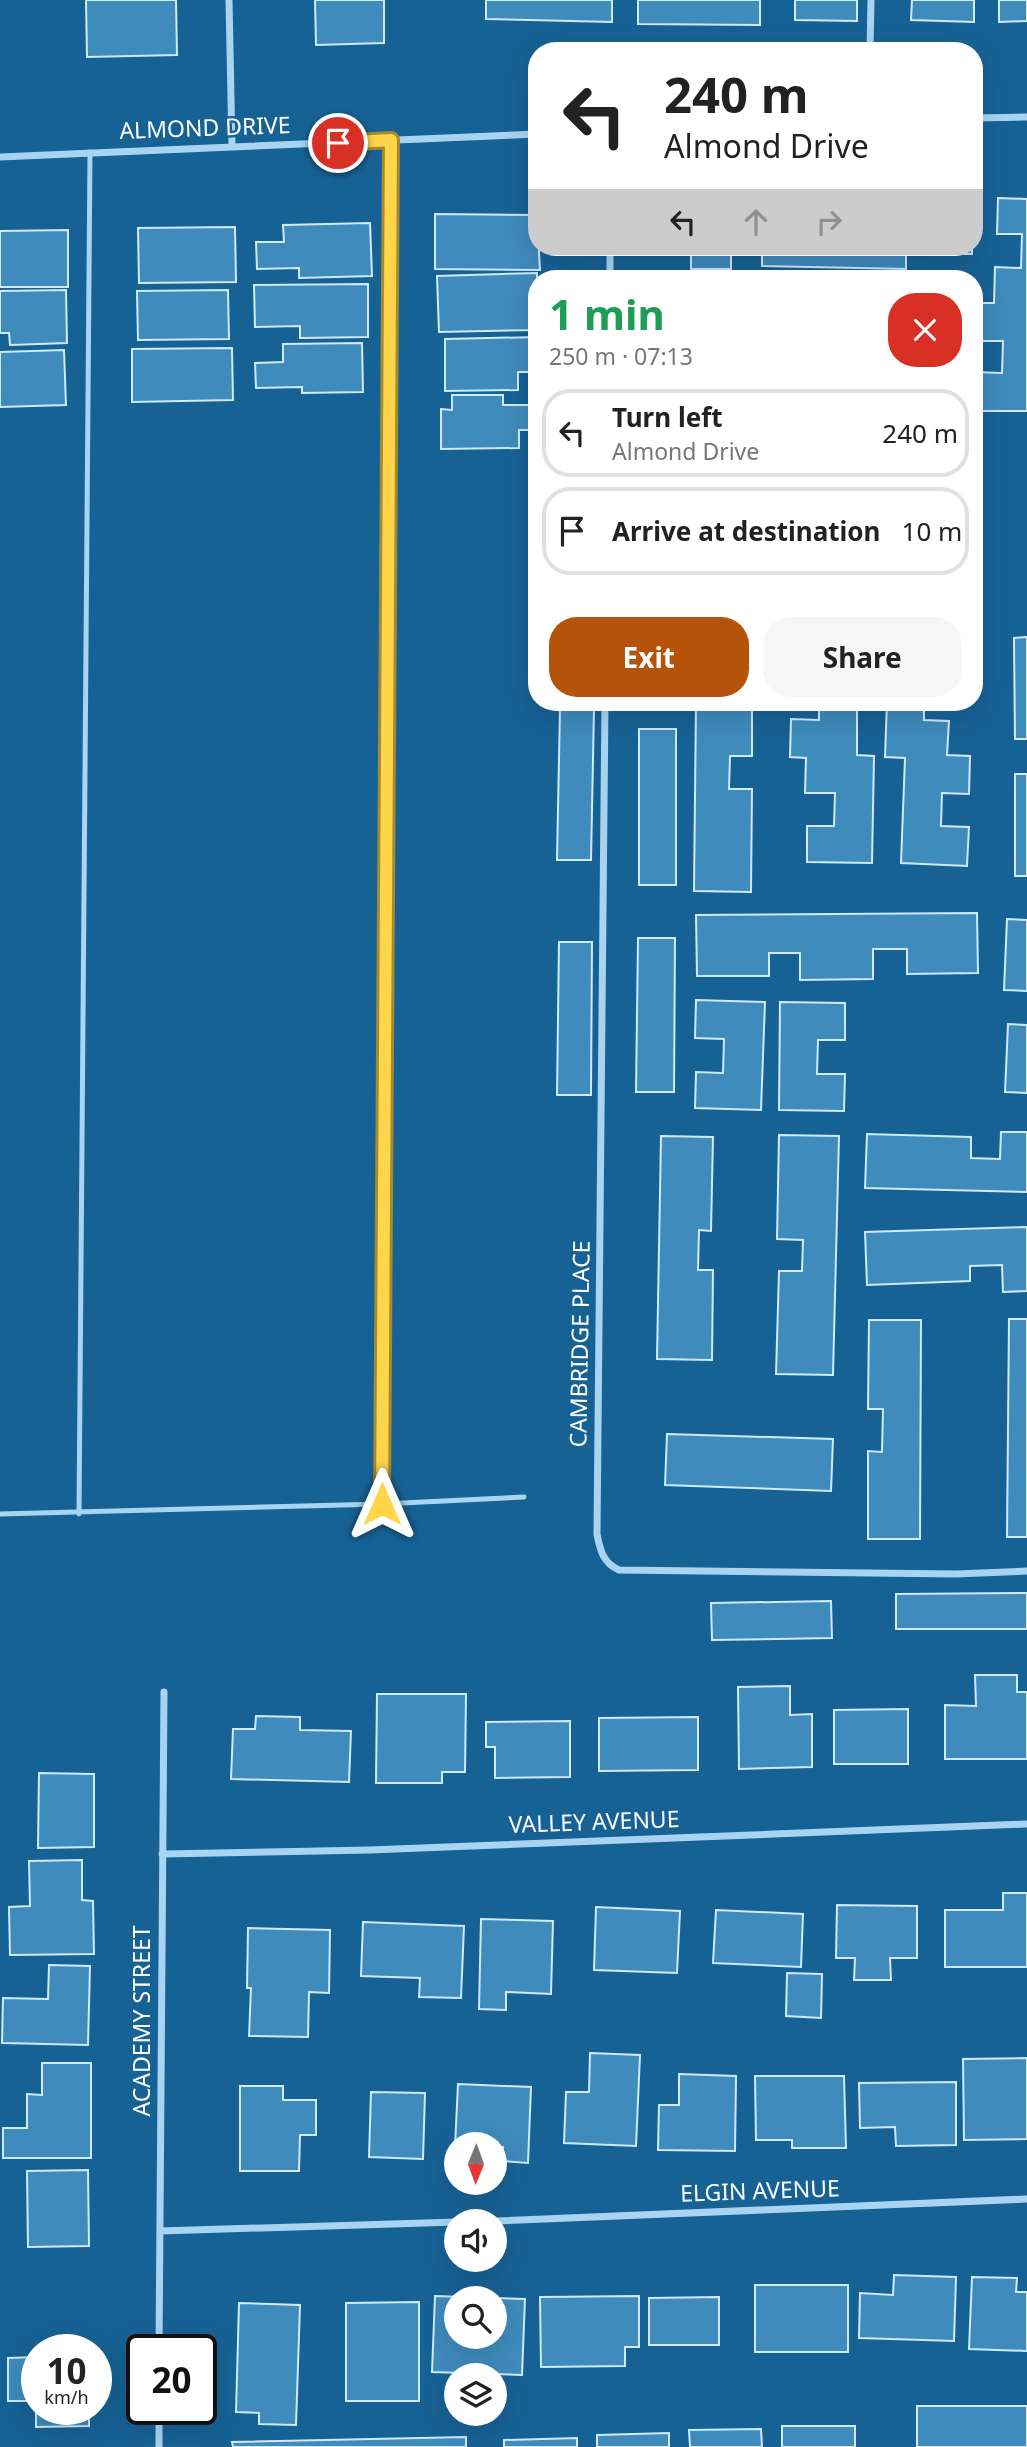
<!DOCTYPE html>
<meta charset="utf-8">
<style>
:root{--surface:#fff;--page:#f6f6f6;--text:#222;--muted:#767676;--line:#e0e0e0;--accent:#b45309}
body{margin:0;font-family:"Noto Sans",sans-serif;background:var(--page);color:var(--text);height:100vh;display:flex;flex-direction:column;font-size:26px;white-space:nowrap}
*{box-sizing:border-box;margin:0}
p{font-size:23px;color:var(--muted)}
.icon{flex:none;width:38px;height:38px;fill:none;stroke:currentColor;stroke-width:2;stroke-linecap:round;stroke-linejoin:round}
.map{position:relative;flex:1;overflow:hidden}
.sheet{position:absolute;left:528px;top:270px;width:455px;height:441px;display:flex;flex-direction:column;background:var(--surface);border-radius:28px;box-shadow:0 7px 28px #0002}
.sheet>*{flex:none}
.guide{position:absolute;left:528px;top:42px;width:455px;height:214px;border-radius:28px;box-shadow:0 7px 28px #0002;background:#fff;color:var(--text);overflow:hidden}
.needle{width:46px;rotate:181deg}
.fabs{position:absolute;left:444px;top:2132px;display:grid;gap:14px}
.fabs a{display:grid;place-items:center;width:63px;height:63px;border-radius:50%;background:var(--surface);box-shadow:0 7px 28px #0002;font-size:35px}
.speed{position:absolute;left:21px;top:2334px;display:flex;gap:14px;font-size:35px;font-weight:700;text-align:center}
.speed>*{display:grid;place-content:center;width:91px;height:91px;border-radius:50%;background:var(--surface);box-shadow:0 7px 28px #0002;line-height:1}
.speed small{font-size:18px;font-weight:400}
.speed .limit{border:4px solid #111;border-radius:10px;background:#fff;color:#111}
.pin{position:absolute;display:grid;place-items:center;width:60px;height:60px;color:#fff;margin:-30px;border:4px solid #fff;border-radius:50%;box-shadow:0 2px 7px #0007}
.me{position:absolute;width:77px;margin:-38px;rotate:0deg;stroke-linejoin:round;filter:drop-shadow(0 0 5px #0008)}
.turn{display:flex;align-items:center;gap:24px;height:147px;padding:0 21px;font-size:32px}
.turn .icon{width:91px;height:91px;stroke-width:2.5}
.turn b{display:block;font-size:49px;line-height:60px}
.lanes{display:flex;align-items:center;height:66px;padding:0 21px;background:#0003;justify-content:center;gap:35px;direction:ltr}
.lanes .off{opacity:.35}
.round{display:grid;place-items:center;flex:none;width:74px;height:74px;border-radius:28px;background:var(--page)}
.head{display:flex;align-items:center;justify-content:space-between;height:119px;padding:0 21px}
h1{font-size:42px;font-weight:700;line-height:52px;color:#1e9e55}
.button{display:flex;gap:14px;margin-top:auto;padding:14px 21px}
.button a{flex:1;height:80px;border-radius:28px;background:var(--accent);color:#fff;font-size:28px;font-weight:700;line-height:80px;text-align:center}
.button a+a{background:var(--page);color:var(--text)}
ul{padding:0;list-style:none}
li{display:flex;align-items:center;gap:21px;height:88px;margin:0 14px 10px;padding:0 7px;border:4px solid var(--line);border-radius:28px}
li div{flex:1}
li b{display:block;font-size:26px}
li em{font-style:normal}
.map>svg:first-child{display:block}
.building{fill:#3f8bbc;stroke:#cfeafc;stroke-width:2}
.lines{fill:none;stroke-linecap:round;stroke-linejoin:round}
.service{stroke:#a8d4f1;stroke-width:5}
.minor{stroke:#a8d4f1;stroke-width:7}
.route-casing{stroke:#a68a30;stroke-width:18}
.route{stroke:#ffd54a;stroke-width:12}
.labels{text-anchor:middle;stroke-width:5;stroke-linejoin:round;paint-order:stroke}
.street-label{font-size:23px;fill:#fff;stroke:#176295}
</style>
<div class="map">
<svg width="1027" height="2447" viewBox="0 0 1027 2447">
<rect width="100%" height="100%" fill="#176295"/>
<path class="building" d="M 86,0 L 176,0 L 177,55 L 87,57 Z
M 315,0 L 384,0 L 384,43 L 316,45 Z
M 486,0 L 612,0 L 612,22 L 486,19 Z
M 638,0 L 760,0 L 760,25 L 638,24 Z
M 795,0 L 857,0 L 857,21 L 795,20 Z
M 912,0 L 974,0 L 974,22 L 911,20 Z
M 999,0 L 1027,0 L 1027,21 L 999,22 Z
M 998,198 L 1027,199 L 1027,411 L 975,411 L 975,372 L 1002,373 L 1003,341 L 975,341 L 977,303 L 994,303 L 995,267 L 1021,268 L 1022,234 L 997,234 Z
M 435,214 L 537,215 L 540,270 L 435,269 Z
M 370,223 L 372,276 L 299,278 L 299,268 L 257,269 L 256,242 L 284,242 L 283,225 Z
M 235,227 L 236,282 L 139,283 L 138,228 Z
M 68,230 L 68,287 L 0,287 L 0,231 Z
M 691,247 L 731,247 L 731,269 L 691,269 Z
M 762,247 L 972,247 L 972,254 L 906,254 L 906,269 L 762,266 Z
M 537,273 L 537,330 L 439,332 L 437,276 Z
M 368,284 L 368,337 L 300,338 L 300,326 L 255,327 L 254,285 Z
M 66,290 L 67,343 L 10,345 L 9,333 L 0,333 L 0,291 Z
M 228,290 L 229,339 L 138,340 L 137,291 Z
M 537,337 L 537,372 L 518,372 L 518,390 L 445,391 L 445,339 Z
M 362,343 L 363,392 L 302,393 L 302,387 L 256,388 L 255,363 L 283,362 L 283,344 Z
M 232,348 L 233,400 L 132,402 L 132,349 Z
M 64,350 L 66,405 L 0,407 L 0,352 Z
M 452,395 L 503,395 L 503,405 L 537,405 L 537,430 L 519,430 L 519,448 L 441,449 L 441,409 L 452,410 Z
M 1027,637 L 1027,739 L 1015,739 L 1014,638 Z
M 696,702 L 752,702 L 752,756 L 730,756 L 729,789 L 752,789 L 751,892 L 694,891 Z
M 819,702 L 857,702 L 857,755 L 874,756 L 872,863 L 807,862 L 807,826 L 834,826 L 835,793 L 805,793 L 806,758 L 790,757 L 791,719 L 819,720 Z
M 887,702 L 924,702 L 924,720 L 949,721 L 947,755 L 970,756 L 969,794 L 942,793 L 941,826 L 969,827 L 967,866 L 901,863 L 905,758 L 885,757 Z
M 560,708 L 594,709 L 591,860 L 557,860 Z
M 639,729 L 676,729 L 676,885 L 639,885 Z
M 1015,774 L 1027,774 L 1027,876 L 1015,876 Z
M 977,913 L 978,973 L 907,974 L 907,949 L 873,949 L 873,979 L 800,980 L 800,953 L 769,953 L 769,976 L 697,976 L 696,915 Z
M 1007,919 L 1027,920 L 1027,991 L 1004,990 Z
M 638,938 L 675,938 L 674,1092 L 636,1092 Z
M 559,942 L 592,942 L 591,1095 L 557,1095 Z
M 696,1000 L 765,1002 L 761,1110 L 695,1108 L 696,1072 L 723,1073 L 724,1039 L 695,1038 Z
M 780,1002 L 845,1003 L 845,1040 L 818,1040 L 817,1074 L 845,1074 L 844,1111 L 779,1110 Z
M 1008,1024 L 1027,1025 L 1027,1093 L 1005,1092 Z
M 1001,1132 L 1027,1132 L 1027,1192 L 865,1188 L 867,1134 L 971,1137 L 971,1158 L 1000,1159 Z
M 779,1135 L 839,1136 L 833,1375 L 776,1374 L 779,1271 L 802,1271 L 803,1240 L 777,1239 Z
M 661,1136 L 713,1137 L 711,1231 L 699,1230 L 698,1270 L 713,1270 L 712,1360 L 657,1359 Z
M 1027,1227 L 1027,1291 L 1003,1292 L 1002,1265 L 970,1266 L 970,1281 L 867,1285 L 865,1232 Z
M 1009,1319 L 1027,1319 L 1027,1537 L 1007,1537 Z
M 869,1320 L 921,1320 L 920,1539 L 868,1539 L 868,1451 L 882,1452 L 883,1409 L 868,1409 Z
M 667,1434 L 833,1439 L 831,1491 L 665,1485 Z
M 1027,1593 L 1027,1629 L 896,1629 L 896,1594 Z
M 831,1601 L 832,1638 L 712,1640 L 711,1603 Z
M 975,1675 L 1017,1675 L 1017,1692 L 1027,1692 L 1027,1759 L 945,1759 L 945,1705 L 976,1706 Z
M 790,1686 L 790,1715 L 812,1714 L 812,1767 L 739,1769 L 738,1687 Z
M 377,1694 L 466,1694 L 465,1772 L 442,1772 L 442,1783 L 376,1783 Z
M 908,1709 L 908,1764 L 834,1764 L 834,1710 Z
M 256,1716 L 300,1717 L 300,1730 L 351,1731 L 349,1782 L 231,1779 L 233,1729 L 255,1729 Z
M 698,1717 L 698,1770 L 599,1771 L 599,1718 Z
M 570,1721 L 570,1777 L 495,1778 L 495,1747 L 486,1747 L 486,1722 Z
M 39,1773 L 94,1774 L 94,1847 L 38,1848 Z
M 82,1860 L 82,1900 L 93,1901 L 94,1954 L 10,1955 L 9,1907 L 30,1906 L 29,1861 Z
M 1003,1893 L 1027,1893 L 1027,1967 L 945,1967 L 945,1910 L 1003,1910 Z
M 837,1905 L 917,1906 L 917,1958 L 890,1958 L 891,1980 L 854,1980 L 855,1958 L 836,1958 Z
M 596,1907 L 680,1911 L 677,1973 L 594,1970 Z
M 716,1910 L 803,1914 L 801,1967 L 713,1963 Z
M 481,1919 L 553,1921 L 551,1994 L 506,1992 L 506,2010 L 479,2009 Z
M 363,1922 L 464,1926 L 461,1998 L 419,1997 L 420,1978 L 361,1976 Z
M 248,1928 L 330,1930 L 329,1993 L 309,1992 L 308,2037 L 249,2036 L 251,1988 L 247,1988 Z
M 49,1965 L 90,1966 L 88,2045 L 2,2043 L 3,1998 L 48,1999 Z
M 787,1973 L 822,1974 L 821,2018 L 786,2016 Z
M 590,2053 L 640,2055 L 636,2146 L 564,2143 L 566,2092 L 589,2092 Z
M 1027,2058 L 1027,2139 L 964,2140 L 963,2059 Z
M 42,2063 L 91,2063 L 91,2158 L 3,2158 L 3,2128 L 27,2128 L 27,2094 L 42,2095 Z
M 679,2074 L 736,2076 L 735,2151 L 658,2150 L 659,2105 L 679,2105 Z
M 755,2076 L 844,2076 L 846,2148 L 792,2148 L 792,2140 L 756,2140 Z
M 956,2082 L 956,2145 L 896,2146 L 895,2127 L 860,2128 L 859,2083 Z
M 458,2084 L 531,2087 L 528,2163 L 503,2161 L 503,2147 L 495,2147 L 495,2144 L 455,2146 Z
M 240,2086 L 283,2086 L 283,2100 L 316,2100 L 316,2135 L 300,2135 L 299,2171 L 240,2171 Z
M 371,2092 L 425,2093 L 423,2159 L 369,2157 Z
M 88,2170 L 89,2246 L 28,2247 L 27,2171 Z
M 894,2275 L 956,2277 L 954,2341 L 859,2338 L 860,2293 L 893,2295 Z
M 972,2277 L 1017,2278 L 1016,2292 L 1027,2292 L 1027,2351 L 969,2349 Z
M 755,2285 L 848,2285 L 848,2352 L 755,2352 Z
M 435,2296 L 493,2298 L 457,2298 L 457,2336 L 495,2336 L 495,2298 L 525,2299 L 522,2375 L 432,2372 Z
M 639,2296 L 639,2347 L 625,2347 L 625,2366 L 541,2367 L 540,2297 Z
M 719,2297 L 719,2345 L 649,2345 L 649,2298 Z
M 419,2302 L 419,2401 L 346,2401 L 346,2303 Z
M 239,2303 L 300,2305 L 296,2425 L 259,2424 L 259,2413 L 236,2412 Z
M 37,2357 L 37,2410 L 89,2410 L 89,2426 L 36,2427 L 36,2401 L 8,2401 L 8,2358 Z
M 917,2406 L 1027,2406 L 1027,2447 L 917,2447 Z
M 782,2426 L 855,2426 L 855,2447 L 782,2447 Z
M 761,2429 L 762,2447 L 690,2447 L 689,2430 Z
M 669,2433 L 669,2447 L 597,2447 L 597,2435 Z
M 466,2437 L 466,2447 L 233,2447 L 232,2442 Z
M 577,2438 L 577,2447 L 504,2447 L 504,2440 Z"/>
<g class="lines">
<path class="service" d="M 382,1504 L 391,140
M 0,1514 L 382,1504 L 524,1497
M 79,1514 L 90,152"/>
<path class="minor" d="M 229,0 L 232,147
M 870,51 L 871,0
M 975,118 L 1027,117
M 0,157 L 537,134
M 610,278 L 610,247
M 605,702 L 597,1534 C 600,1550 603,1563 619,1570 L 956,1574 L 1027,1571
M 162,1854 L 370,1850 L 1027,1824
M 495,2221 L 1027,2199
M 160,2231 L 457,2222
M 159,2350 L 164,1692
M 159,2447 L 159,2410"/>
</g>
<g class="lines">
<defs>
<path id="route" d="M 338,143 L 391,140 L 382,1504"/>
</defs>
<use href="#route" class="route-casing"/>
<use href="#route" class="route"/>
</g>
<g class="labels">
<g class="street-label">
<text transform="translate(205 128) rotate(-2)" y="8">ALMOND DRIVE</text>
<text transform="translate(580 1344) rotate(-89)" y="8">CAMBRIDGE PLACE</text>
<text transform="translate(594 1822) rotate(-2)" y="8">VALLEY AVENUE</text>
<text transform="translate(142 2021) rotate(-90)" y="8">ACADEMY STREET</text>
<text transform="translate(760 2191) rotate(-2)" y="8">ELGIN AVENUE</text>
</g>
</g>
</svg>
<div class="fabs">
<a><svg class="needle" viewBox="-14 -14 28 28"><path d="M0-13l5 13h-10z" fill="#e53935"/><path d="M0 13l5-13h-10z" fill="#767676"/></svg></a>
<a><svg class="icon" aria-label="sound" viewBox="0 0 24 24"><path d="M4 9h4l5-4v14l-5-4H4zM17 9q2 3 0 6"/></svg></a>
<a><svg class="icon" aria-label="search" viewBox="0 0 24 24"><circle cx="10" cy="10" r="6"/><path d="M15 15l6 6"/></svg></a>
<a><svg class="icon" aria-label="layers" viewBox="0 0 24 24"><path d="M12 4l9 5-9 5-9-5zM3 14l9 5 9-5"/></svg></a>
</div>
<div class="speed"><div>10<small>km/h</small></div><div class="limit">20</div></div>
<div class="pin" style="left:338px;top:143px;background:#d93025"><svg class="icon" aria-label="arrive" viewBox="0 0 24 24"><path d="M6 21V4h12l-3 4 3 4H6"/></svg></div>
<svg class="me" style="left:382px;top:1504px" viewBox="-20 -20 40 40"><path d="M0-17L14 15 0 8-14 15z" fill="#ffd54a" stroke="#fff" stroke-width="4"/></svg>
<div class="guide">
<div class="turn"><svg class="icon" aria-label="left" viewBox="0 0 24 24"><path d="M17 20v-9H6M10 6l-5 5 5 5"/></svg><div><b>240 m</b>Almond Drive</div></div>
<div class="lanes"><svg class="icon" aria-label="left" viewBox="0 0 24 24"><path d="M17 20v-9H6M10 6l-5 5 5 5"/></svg><svg class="icon off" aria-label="ahead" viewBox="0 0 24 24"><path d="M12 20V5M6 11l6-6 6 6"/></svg><svg class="icon off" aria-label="right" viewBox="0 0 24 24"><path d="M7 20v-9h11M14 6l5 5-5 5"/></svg></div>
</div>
<section class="sheet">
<div class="head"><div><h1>1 min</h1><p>250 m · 07:13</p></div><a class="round" style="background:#d93025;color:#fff"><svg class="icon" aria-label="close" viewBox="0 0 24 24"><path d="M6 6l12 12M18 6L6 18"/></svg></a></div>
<ul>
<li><svg class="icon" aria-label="left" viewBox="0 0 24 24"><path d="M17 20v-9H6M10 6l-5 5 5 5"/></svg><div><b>Turn left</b><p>Almond Drive</p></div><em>240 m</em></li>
<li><svg class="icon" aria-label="arrive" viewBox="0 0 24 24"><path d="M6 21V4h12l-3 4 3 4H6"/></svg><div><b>Arrive at destination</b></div><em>10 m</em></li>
</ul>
<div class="button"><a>Exit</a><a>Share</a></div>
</section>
</div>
